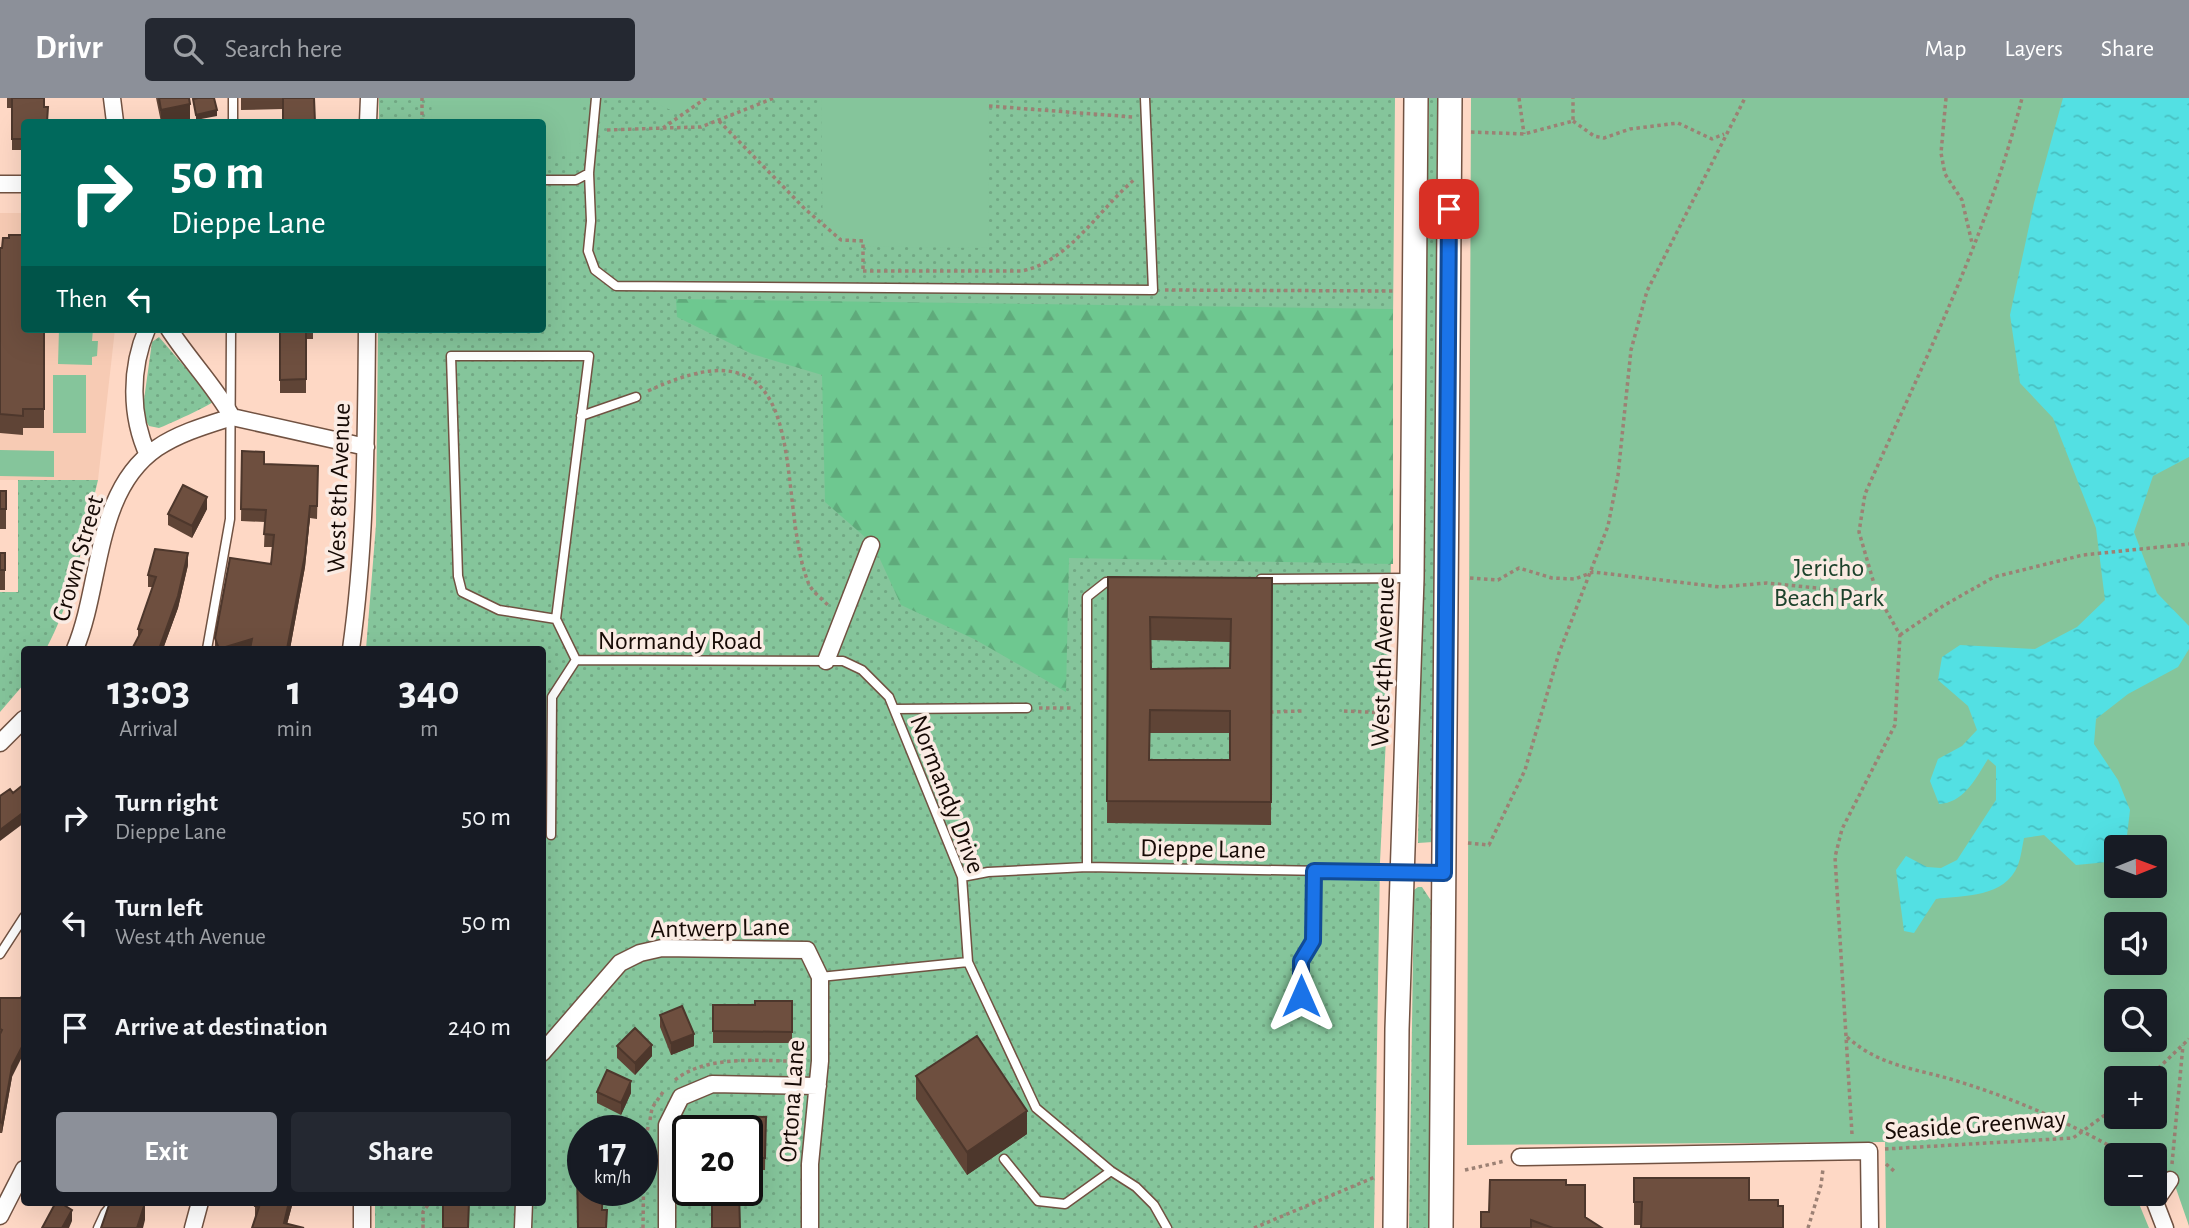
<!DOCTYPE html>
<meta charset="utf-8">
<style>
:root{--surface:#171b24;--page:#242831;--text:#f1f3f6;--muted:#9ea1a6;--accent:#8c9099}
body{margin:0;font-family:"Alegreya Sans",sans-serif;background:var(--page);color:var(--text);height:100vh;display:flex;flex-direction:column;font-size:26px;white-space:nowrap}
*{box-sizing:border-box;margin:0}
p{font-size:23px;color:var(--muted)}
.icon{flex:none;width:38px;height:38px;fill:none;stroke:currentColor;stroke-width:2;stroke-linecap:round;stroke-linejoin:round}
.map{position:relative;flex:1;overflow:hidden}
.panel{position:absolute;left:21px;top:548px;width:525px;height:560px;display:flex;flex-direction:column;background:var(--surface);border-radius:7px;box-shadow:0 7px 28px #0002}
.panel>*{flex:none}
.guide{position:absolute;left:21px;top:21px;width:525px;height:214px;border-radius:7px;box-shadow:0 7px 28px #0002;background:#00695c;color:#fff;overflow:hidden}
.needle{width:46px;rotate:89deg}
.tools{position:absolute;left:2104px;top:737px;display:grid;gap:14px}
.tools a{display:grid;place-items:center;width:63px;height:63px;border-radius:7px;background:var(--surface);box-shadow:0 7px 28px #0002;font-size:35px}
.speed{position:absolute;left:567px;top:1017px;display:flex;gap:14px;font-size:35px;font-weight:700;text-align:center}
.speed>*{display:grid;place-content:center;width:91px;height:91px;border-radius:50%;background:var(--surface);box-shadow:0 7px 28px #0002;line-height:1}
.speed small{font-size:18px;font-weight:400}
.speed .limit{border:4px solid #111;border-radius:10px;background:#fff;color:#111}
.pin{position:absolute;display:grid;place-items:center;width:60px;height:60px;color:#fff;margin:-30px;border-radius:14px;box-shadow:0 4px 10px #0006}
.me{position:absolute;width:77px;margin:-38px;rotate:0deg;stroke-linejoin:round;filter:drop-shadow(0 0 5px #0008)}
.turn{display:flex;align-items:center;gap:24px;height:147px;padding:0 35px;font-size:32px}
.turn .icon{width:91px;height:91px;stroke-width:2.5}
.turn b{display:block;font-size:49px;line-height:60px}
.then{display:flex;align-items:center;height:66px;padding:0 35px;background:#0003;gap:14px;font-size:26px}
.eta{display:flex;justify-content:space-evenly;align-items:center;height:119px;text-align:center}
.eta b{font-size:42px;font-weight:700;line-height:49px}
.action{display:flex;gap:14px;margin-top:auto;padding:14px 35px}
.action a{flex:1;height:80px;border-radius:7px;background:var(--accent);color:#fff;font-size:28px;font-weight:700;line-height:80px;text-align:center}
.action a+a{background:var(--page);color:var(--text)}
ul{padding:0;list-style:none}
li{display:flex;align-items:center;gap:21px;height:105px;padding:0 35px}
li div{flex:1}
li b{display:block;font-size:26px}
li em{font-style:normal}
header{display:flex;align-items:center;gap:42px;box-sizing:border-box;height:98px;padding:0 35px;background:var(--accent);color:#fff}
header strong{font-size:33px}
nav{display:flex;gap:38px;margin-inline-start:auto;font-size:24px}
.search{width:490px;height:63px;background:var(--page);display:flex;align-items:center;gap:18px;box-sizing:border-box;padding:0 24px;border-radius:7px;color:var(--muted);font-size:26px}
.map>svg:first-child{display:block}
.built{fill:#f7cbb4}
.grass{fill:url(#grass-dots);fill-rule:evenodd}
.forest{fill:url(#forest-firs)}
.green{fill:#85c59b;fill-rule:evenodd}
.water{fill:url(#water-ripples)}
.lines{fill:none;stroke-linecap:round;stroke-linejoin:round}
.service-casing{stroke:#715242;stroke-width:11}
.minor-casing{stroke:#715242;stroke-width:19}
.secondary-casing{stroke:#715242;stroke-width:26}
.path{stroke:#9c8174;stroke-width:3.5;stroke-dasharray:3.5 3.5;stroke-linecap:butt}
.service{stroke:#fff;stroke-width:8}
.minor{stroke:#fff;stroke-width:16}
.secondary{stroke:#fff;stroke-width:23}
.wall{fill:#5f4436;fill-rule:evenodd}
.shaded-wall{fill:#4d372c}
.building{fill:#6e4f3f;stroke:#4d372c;stroke-width:2;fill-rule:evenodd}
.route-casing{stroke:#114b97;stroke-width:18}
.route{stroke:#1a73e8;stroke-width:12}
.labels{text-anchor:middle;stroke-width:7;stroke-linejoin:round;paint-order:stroke}
.street-label{font-size:26px;fill:#160a05;stroke:#faebe3}
.park-label{font-size:26px;fill:#1c422b;stroke:#faebe3}
</style>
<header>
<strong>Drivr</strong>
<div class="search"><svg class="icon" aria-label="search" viewBox="0 0 24 24"><circle cx="10" cy="10" r="6"/><path d="M15 15l6 6"/></svg>Search here</div>
<nav><a>Map</a><a>Layers</a><a>Share</a></nav>
</header>
<div class="map">
<svg width="2189" height="1130" viewBox="0 0 2189 1130">
<defs>
<pattern id="grass-dots" width="8" height="8" patternUnits="userSpaceOnUse" patternTransform="scale(1.75)"><rect width="8" height="8" fill="#85c59b"/><path d="M2 2h.1M6 6h.1" fill="none" stroke="#72a884" stroke-width="1.8" stroke-linecap="round"/></pattern>
<pattern id="forest-firs" width="22" height="20" patternUnits="userSpaceOnUse" patternTransform="scale(1.75)"><rect width="22" height="20" fill="#6ec890"/><path d="M5 1l3.5 6h-7zM16 11l3.5 6h-7z" fill="#5faa7b"/></pattern>
<pattern id="water-ripples" width="26" height="14" patternUnits="userSpaceOnUse" patternTransform="scale(1.75)"><rect width="26" height="14" fill="#53e0e3"/><path d="M2 4q2-2 4 0t4 0M15 11q2-2 4 0t4 0" fill="none" stroke="#48bfc1"/></pattern>
</defs>
<rect width="100%" height="100%" fill="#fed8c5"/>
<path class="built" d="M 0,115 L 24,115 L 24,231 L 115,231 L 98,382 L 0,382 Z"/>
<path class="grass" d="M 379,0 L 1395,0 L 1390,557 L 1380,764 L 1374,1130 L 375,1130 L 375,1104 L 542,1104 L 542,551 L 366,551 L 376,427 L 378,231 L 542,231 L 542,24 L 379,24 ZM 583,1032 L 642,1032 L 642,1092 L 583,1092 ZM 688,1032 L 747,1032 L 747,1092 L 688,1092 Z
M 1429,0 L 1442,0 L 1433,744 L 1418,745 Z
M 159,239 L 214,303 C 211,307 167,327 159,330 L 149,328 L 142,316 L 152,244 Z
M 18,382 L 98,382 C 84,440 74,499 46,551 L 24,551 L 24,586 L 0,614 L 0,494 L 18,494 Z
M 1418,789 L 1422,789 L 1434,807 L 1432,1130 L 1409,1130 L 1414,792 Z"/>
<path class="forest" d="M 676,201 L 1393,211 L 1393,466 L 1069,460 L 1066,594 L 976,542 L 901,507 L 873,446 L 825,404 L 822,277 L 752,256 L 677,219 Z"/>
<path class="green" d="M 432,0 L 581,0 L 579,55 L 543,54 L 542,24 L 431,24 Z
M 650,0 L 716,0 C 686,14 678,21 650,0 Z
M 821,0 L 989,0 L 988,150 L 823,148 Z
M 1471,0 L 2189,0 L 2189,1128 L 2171,1076 L 2154,1075 L 2154,1057 L 2116,1057 L 2116,1096 L 2135,1096 L 2149,1130 L 1886,1130 L 1885,1044 L 1467,1047 ZM 2116,749 L 2154,749 L 2154,788 L 2116,788 ZM 2116,826 L 2154,826 L 2154,864 L 2116,864 ZM 2116,903 L 2154,903 L 2154,942 L 2116,942 ZM 2116,980 L 2154,980 L 2154,1018 L 2116,1018 Z
M 59,231 L 93,231 L 92,243 L 98,243 L 97,258 L 92,259 L 92,267 L 58,266 Z
M 53,277 L 86,277 L 86,335 L 53,335 Z
M 0,352 L 54,353 L 54,379 L 0,378 Z"/>
<path class="water" d="M 2063,0 L 2189,0 L 2189,359 L 2153,378 L 2134,434 L 2157,495 L 2189,528 L 2189,551 L 2178,569 L 2128,596 L 2096,621 L 2094,646 L 2118,682 L 2130,712 L 2126,746 L 2116,749 L 2116,756 L 2108,764 L 2076,767 L 2044,737 L 2024,740 C 2022,749 2021,759 2018,767 C 2005,800 1964,797 1936,801 L 1914,835 L 1904,833 L 1896,772 L 1906,758 L 1927,769 L 1941,770 L 1957,762 L 1996,702 L 1996,668 L 1988,661 C 1976,680 1964,705 1939,706 L 1930,683 L 1938,661 L 1962,648 L 1977,632 L 1968,608 L 1938,582 L 1942,559 L 1960,547 L 2035,551 L 2077,529 L 2105,502 L 2096,430 L 2053,320 L 2020,285 L 2010,217 L 2034,105 Z"/>
<g class="lines">
<defs>
<path id="service" d="M 596,0 L 589,75 L 591,123 L 588,153 L 595,172 L 616,188 L 1153,192 L 1145,0
M 233,24 L 233,0
M 542,82 L 576,82 L 589,75
M 581,318 L 636,299
M 1261,481 L 1409,480
M 556,521 L 499,512 L 462,494 L 458,478 L 451,258 L 589,258 L 556,521 L 576,562
M 207,551 L 230,421 L 231,231
M 576,562 L 843,563 L 862,572 L 889,599 L 962,779 L 968,864 L 1036,1010 L 1111,1073 L 1136,1089 L 1154,1107 L 1167,1130
M 894,611 L 1027,610
M 551,737 L 552,599 L 576,562
M 1087,769 L 1087,499 L 1106,484 L 1119,484
M 962,779 L 988,774 L 1087,769 L 1441,775
M 0,856 L 24,819
M 820,879 L 968,864
M 1301,898 L 1301,863 L 1313,843 L 1314,773
M 1004,1061 L 1038,1103 L 1065,1106 L 1111,1073
M 98,1130 L 105,1115 L 114,1104"/>
<path id="minor" d="M 112,0 L 115,24
M 368,24 L 369,0
M 0,86 L 24,86
M 147,231 C 130,270 130,318 148,357
M 169,231 C 189,262 214,287 232,319 L 366,349
M 75,551 C 102,487 94,393 157,350 C 179,335 207,327 232,319
M 351,551 C 366,445 366,338 367,231
M 826,563 L 871,447
M 0,645 L 24,621
M 542,955 L 620,865 L 640,855 L 662,850 L 807,852 L 820,879 L 820,963 L 810,1066 L 810,1130
M 1520,1059 L 1869,1053 L 1870,1130
M 0,1118 L 24,1071
M 193,1130 L 200,1104
M 362,1130 L 362,1104
M 523,1130 L 524,1104
M 667,1130 L 667,1027 L 681,999 L 712,986 L 818,988
M 2165,1130 L 2155,1104 L 2170,1082"/>
<path id="secondary" d="M 1395,1130 L 1397,931 L 1412,480 L 1416,0
M 1441,1130 L 1450,0"/>
</defs>
<use href="#service" class="service-casing"/>
<use href="#minor" class="minor-casing"/>
<use href="#secondary" class="secondary-casing"/>
<path class="path" d="M 1519,0 L 1524,36
M 1946,0 L 1941,55 L 1945,76 L 1962,102 L 1972,145
M 989,8 L 1133,19
M 719,23 L 805,111 L 841,142 L 863,143 L 863,174
M 1573,23 L 1594,38 L 1604,40 L 1630,31 L 1678,25 L 1712,41 L 1724,36
M 422,24 L 422,0
M 663,30 L 701,29 L 774,0
M 607,32 L 663,30 L 706,0
M 1471,34 L 1524,36 L 1573,23 L 1573,0
M 863,173 L 1022,173 C 1070,163 1099,111 1135,81
M 1165,192 L 1396,193
M 648,293 C 819,212 773,392 808,484 C 811,493 822,501 829,508
M 1470,480 L 1498,482 L 1519,470 L 1552,480 L 1575,481 L 1593,474 L 1720,489 L 1767,485 L 1877,496
M 1900,537 L 1943,508 L 1994,479 L 2083,457 L 2189,446
M 1039,610 L 1073,610
M 1344,613 L 1389,615
M 1270,614 L 1302,613
M 1468,745 L 1489,747 L 1525,672 L 1559,555 L 1608,428 L 1618,377 L 1631,252 L 1647,193 L 1745,0
M 1847,939 C 1882,970 1917,970 1960,984 C 2018,1002 2074,1027 2126,1057
M 2148,980 L 2189,941
M 675,982 C 709,955 764,964 804,963
M 650,1022 L 652,1010 L 663,994
M 1852,1036 L 1835,759 L 1842,731 L 1895,627 L 1900,537 L 1877,496 L 1859,434 L 1865,396 C 1922,267 1988,137 2022,0
M 1885,1051 L 2073,1040 L 2116,1009
M 1886,1066 L 1894,1073
M 2172,1066 L 2183,947
M 1465,1072 L 1505,1063
M 423,1130 L 423,1114 L 430,1104
M 643,1130 L 644,1050 L 648,1029
M 1254,1130 L 1375,1079
M 1808,1130 L 1821,1087 L 1823,1071"/>
<use href="#service" class="service"/>
<use href="#minor" class="minor"/>
<use href="#secondary" class="secondary"/>
</g>
<path class="wall" d="M 7,0 L 44,0 L 24,24 L 24,52 L 12,52 L 12,10 L 7,10 Z
M 156,0 L 189,0 L 190,21 L 172,24 L 161,24 Z
M 241,0 L 314,0 L 283,11 L 241,12 Z
M 0,150 L 24,231 L 44,231 L 44,330 L 23,330 L 23,337 L 0,335 Z
M 280,231 L 313,231 L 313,241 L 306,241 L 306,295 L 280,295 Z
M 242,353 L 264,366 L 318,380 L 317,421 L 310,420 L 305,469 L 290,551 L 215,551 L 215,540 L 271,466 L 272,449 L 264,449 L 265,424 L 241,423 Z
M 0,393 L 6,393 L 6,431 L 0,431 Z
M 207,411 L 192,440 L 168,427 L 168,416 Z
M 0,455 L 5,455 L 5,492 L 0,492 Z
M 188,467 L 178,510 L 163,551 L 132,551 L 138,539 L 138,531 L 153,489 L 148,489 L 148,477 Z
M 1108,479 L 1272,480 L 1271,727 L 1107,725 ZM 1150,542 L 1230,544 L 1230,570 L 1151,571 ZM 1150,635 L 1230,635 L 1230,662 L 1149,662 Z
M 0,900 L 12,979 L 2,1035 L 0,1035 Z
M 792,903 L 792,945 L 713,945 L 713,907 L 755,907 Z
M 660,917 L 694,948 L 671,957 L 660,929 Z
M 617,948 L 652,958 L 635,977 L 617,960 Z
M 916,978 L 1027,1036 L 967,1077 L 916,1001 Z
M 597,994 L 631,995 L 621,1017 L 597,1005 Z
M 766,1019 L 765,1072 L 747,1072 L 747,1032 Z
M 1634,1080 L 1749,1102 L 1778,1108 L 1641,1127 L 1634,1127 Z
M 1566,1087 L 1585,1119 L 1602,1130 L 1481,1130 Z
M 293,1104 L 287,1126 L 255,1121 L 255,1108 Z"/>
<path class="shaded-wall" d="M 190,6 L 190,21 L 172,24 L 161,24 L 161,12 Z
M 217,12 L 217,18 L 196,22 L 196,17 Z
M 207,399 L 207,411 L 192,440 L 192,428 Z
M 310,408 L 310,420 L 305,469 L 290,551 L 287,551 Z
M 188,455 L 188,467 L 178,510 L 163,551 L 159,551 Z
M 252,541 L 252,551 L 219,551 Z
M 24,714 L 24,725 L 0,743 L 0,732 Z
M 694,936 L 694,948 L 671,957 L 671,945 Z
M 24,945 L 24,955 L 12,979 L 2,1035 L 2,1025 L 12,968 Z
M 652,947 L 652,958 L 635,977 L 635,965 Z
M 631,983 L 631,995 L 621,1017 L 621,1005 Z
M 1027,1013 L 1027,1036 L 967,1077 L 967,1054 Z
M 289,1104 L 293,1104 L 286,1130 L 284,1125 Z
M 145,1105 L 145,1122 L 143,1130 L 137,1130 Z
M 72,1112 L 72,1123 L 69,1130 L 62,1130 Z"/>
<path class="building" d="M 12,0 L 44,0 L 44,9 L 48,9 L 47,24 L 24,24 L 24,41 L 12,41 Z
M 159,0 L 189,0 L 190,6 L 161,12 Z
M 198,0 L 214,0 L 217,12 L 196,17 L 193,1 Z
M 283,0 L 314,0 L 315,24 L 283,24 Z
M 9,137 L 24,137 L 24,231 L 44,231 L 44,311 L 23,311 L 23,318 L 0,316 L 0,150 L 2,150 L 3,140 L 9,140 Z
M 280,231 L 306,231 L 306,281 L 280,282 Z
M 242,353 L 264,354 L 264,366 L 318,368 L 317,408 L 310,408 L 305,457 L 287,551 L 250,551 L 252,541 L 219,551 L 215,540 L 230,460 L 271,466 L 274,437 L 264,436 L 266,412 L 241,411 Z
M 183,387 L 207,399 L 192,428 L 168,416 Z
M 0,393 L 6,393 L 6,411 L 0,411 Z
M 155,451 L 188,455 L 178,498 L 159,551 L 132,551 L 142,532 L 138,531 L 156,479 L 148,477 Z
M 0,455 L 5,455 L 5,472 L 0,472 Z
M 1108,479 L 1272,480 L 1271,704 L 1107,703 ZM 1150,519 L 1231,521 L 1230,570 L 1151,571 ZM 1150,612 L 1230,613 L 1230,662 L 1149,662 Z
M 24,686 L 24,714 L 0,732 L 0,698 L 10,691 L 13,695 Z
M 24,893 L 24,945 L 12,968 L 2,1025 L 0,1024 L 0,936 L 2,932 L 0,931 L 0,900 L 21,900 Z
M 755,903 L 792,903 L 792,934 L 713,933 L 713,907 L 755,907 Z
M 682,908 L 694,936 L 671,945 L 660,917 Z
M 635,930 L 652,947 L 635,965 L 617,948 Z
M 977,938 L 1027,1013 L 967,1054 L 916,978 Z
M 607,972 L 631,983 L 621,1005 L 597,994 Z
M 737,1018 L 766,1019 L 765,1060 L 747,1060 L 747,1032 L 737,1032 Z
M 596,1023 L 618,1023 L 618,1032 L 596,1032 Z
M 577,1069 L 583,1069 L 583,1092 L 603,1092 L 602,1112 L 607,1112 L 606,1130 L 578,1130 Z
M 1634,1080 L 1749,1080 L 1749,1102 L 1778,1102 L 1778,1108 L 1783,1108 L 1783,1130 L 1641,1130 L 1642,1104 L 1634,1104 Z
M 1490,1082 L 1566,1082 L 1566,1087 L 1585,1087 L 1585,1119 L 1602,1130 L 1553,1130 L 1531,1122 L 1531,1130 L 1481,1130 L 1481,1114 L 1489,1114 Z
M 712,1092 L 739,1092 L 740,1130 L 712,1130 Z
M 56,1104 L 59,1104 L 72,1112 L 62,1130 L 42,1130 Z
M 110,1104 L 145,1105 L 137,1130 L 101,1130 Z
M 256,1104 L 289,1104 L 284,1125 L 304,1130 L 252,1130 L 259,1109 L 255,1108 Z
M 443,1104 L 469,1104 L 468,1130 L 443,1130 Z"/>
<g class="lines">
<defs>
<path id="route" d="M 1301,898 L 1301,863 L 1313,843 L 1314,773 L 1444,775 L 1449,111"/>
</defs>
<use href="#route" class="route-casing"/>
<use href="#route" class="route"/>
</g>
<g class="labels">
<g class="street-label">
<text transform="translate(338 390) rotate(-88)" y="9">West 8th Avenue</text>
<text transform="translate(77 460) rotate(-74)" y="9">Crown Street</text>
<text x="680" y="551">Normandy Road</text>
<text transform="translate(1382 564) rotate(-88)" y="9">West 4th Avenue</text>
<text transform="translate(948 696) rotate(69)" y="9">Normandy Drive</text>
<text transform="translate(1203 750) rotate(1)" y="9">Dieppe Lane</text>
<text transform="translate(720 829) rotate(-1)" y="9">Antwerp Lane</text>
<text transform="translate(791 1003) rotate(-86)" y="9">Ortona Lane</text>
<text transform="translate(1975 1026) rotate(-4)" y="9">Seaside Greenway</text>
</g>
<g class="park-label">
<text x="1829" y="478">Jericho<tspan x="1829" dy="30">Beach Park</tspan></text>
</g>
</g>
</svg>
<div class="tools">
<a><svg class="needle" viewBox="-14 -14 28 28"><path d="M0-13l5 13h-10z" fill="#e53935"/><path d="M0 13l5-13h-10z" fill="#9ea1a6"/></svg></a>
<a><svg class="icon" aria-label="sound" viewBox="0 0 24 24"><path d="M4 9h4l5-4v14l-5-4H4zM17 9q2 3 0 6"/></svg></a>
<a><svg class="icon" aria-label="search" viewBox="0 0 24 24"><circle cx="10" cy="10" r="6"/><path d="M15 15l6 6"/></svg></a>
<a>+</a>
<a>−</a>
</div>
<div class="speed"><div>17<small>km/h</small></div><div class="limit">20</div></div>
<div class="pin" style="left:1449px;top:111px;background:#d93025"><svg class="icon" aria-label="arrive" viewBox="0 0 24 24"><path d="M6 21V4h12l-3 4 3 4H6"/></svg></div>
<svg class="me" style="left:1301px;top:898px" viewBox="-20 -20 40 40"><path d="M0-17L14 15 0 8-14 15z" fill="#1a73e8" stroke="#fff" stroke-width="4"/></svg>
<div class="guide">
<div class="turn"><svg class="icon" aria-label="right" viewBox="0 0 24 24"><path d="M7 20v-9h11M14 6l5 5-5 5"/></svg><div><b>50 m</b>Dieppe Lane</div></div>
<div class="then">Then<svg class="icon" aria-label="left" viewBox="0 0 24 24"><path d="M17 20v-9H6M10 6l-5 5 5 5"/></svg></div>
</div>
<section class="panel">
<div class="eta">
<div><b>13:03</b><p>Arrival</p></div>
<div><b>1</b><p>min</p></div>
<div><b>340</b><p>m</p></div>
</div>
<ul>
<li><svg class="icon" aria-label="right" viewBox="0 0 24 24"><path d="M7 20v-9h11M14 6l5 5-5 5"/></svg><div><b>Turn right</b><p>Dieppe Lane</p></div><em>50 m</em></li>
<li><svg class="icon" aria-label="left" viewBox="0 0 24 24"><path d="M17 20v-9H6M10 6l-5 5 5 5"/></svg><div><b>Turn left</b><p>West 4th Avenue</p></div><em>50 m</em></li>
<li><svg class="icon" aria-label="arrive" viewBox="0 0 24 24"><path d="M6 21V4h12l-3 4 3 4H6"/></svg><div><b>Arrive at destination</b></div><em>240 m</em></li>
</ul>
<div class="action"><a>Exit</a><a>Share</a></div>
</section>
</div>
